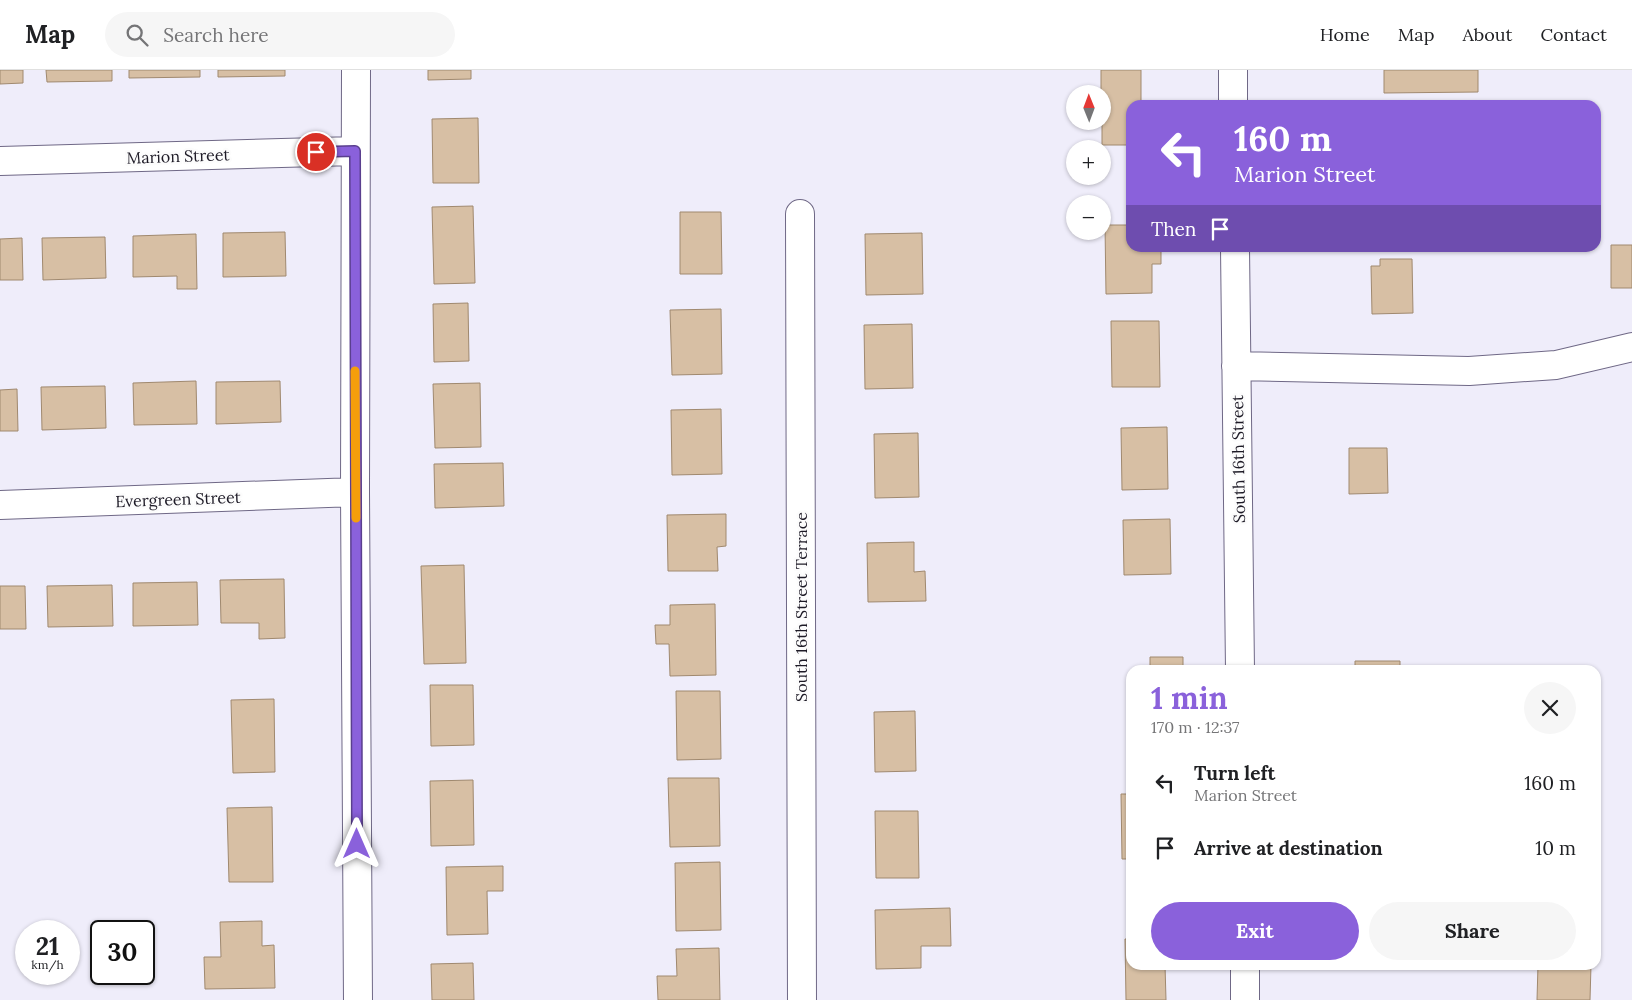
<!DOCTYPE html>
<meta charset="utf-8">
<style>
:root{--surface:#fff;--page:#f6f6f6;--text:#202124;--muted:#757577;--line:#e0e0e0;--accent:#8a61db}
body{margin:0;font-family:Lora,serif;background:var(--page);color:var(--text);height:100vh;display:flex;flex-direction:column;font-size:19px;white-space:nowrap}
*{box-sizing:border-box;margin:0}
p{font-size:16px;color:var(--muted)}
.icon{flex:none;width:28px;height:28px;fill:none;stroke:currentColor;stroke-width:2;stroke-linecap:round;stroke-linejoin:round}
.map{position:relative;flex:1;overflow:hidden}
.drawer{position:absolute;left:1126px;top:595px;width:475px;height:305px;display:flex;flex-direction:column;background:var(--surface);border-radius:15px;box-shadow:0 1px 4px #0004}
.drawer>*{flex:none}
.hud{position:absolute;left:1126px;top:30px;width:475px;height:152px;border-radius:15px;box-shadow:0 1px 4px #0004;background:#8a61db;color:#fff;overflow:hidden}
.needle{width:32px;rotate:359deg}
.tools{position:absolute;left:1066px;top:15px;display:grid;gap:10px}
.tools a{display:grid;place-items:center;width:45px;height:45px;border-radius:50%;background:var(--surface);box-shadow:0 1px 4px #0004;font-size:25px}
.speed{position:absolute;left:15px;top:850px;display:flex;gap:10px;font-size:25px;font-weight:700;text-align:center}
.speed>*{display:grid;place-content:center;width:65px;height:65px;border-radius:50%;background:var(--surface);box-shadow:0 1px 4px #0004;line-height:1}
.speed small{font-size:12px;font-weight:400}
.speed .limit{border:2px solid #111;border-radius:8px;background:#fff;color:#111}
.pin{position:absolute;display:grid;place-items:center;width:42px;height:42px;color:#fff;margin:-21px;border:2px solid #fff;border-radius:50%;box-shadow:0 1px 5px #0007}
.me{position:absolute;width:55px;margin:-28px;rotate:0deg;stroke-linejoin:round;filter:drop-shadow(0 0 4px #0008)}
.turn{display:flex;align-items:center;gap:18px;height:105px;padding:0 25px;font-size:22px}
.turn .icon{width:65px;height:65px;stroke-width:2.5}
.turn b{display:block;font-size:35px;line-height:42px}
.then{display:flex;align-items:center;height:48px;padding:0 25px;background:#0003;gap:10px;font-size:19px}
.round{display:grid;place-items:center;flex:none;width:52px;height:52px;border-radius:26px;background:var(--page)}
.overview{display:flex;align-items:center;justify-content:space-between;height:85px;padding:0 25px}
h1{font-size:30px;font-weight:700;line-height:38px;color:var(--accent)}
.cta{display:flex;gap:10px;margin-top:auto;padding:10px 25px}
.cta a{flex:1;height:58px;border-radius:30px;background:var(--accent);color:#fff;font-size:20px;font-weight:700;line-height:58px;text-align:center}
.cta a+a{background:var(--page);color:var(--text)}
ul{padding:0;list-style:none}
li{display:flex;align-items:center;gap:15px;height:65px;padding:0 25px}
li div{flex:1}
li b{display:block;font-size:19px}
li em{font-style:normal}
header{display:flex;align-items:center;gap:30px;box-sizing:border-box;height:70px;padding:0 25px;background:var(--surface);border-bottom:1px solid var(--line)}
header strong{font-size:24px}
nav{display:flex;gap:28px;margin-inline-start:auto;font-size:18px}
.search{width:350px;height:45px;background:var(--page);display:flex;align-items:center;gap:12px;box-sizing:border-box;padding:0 18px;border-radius:28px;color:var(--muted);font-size:19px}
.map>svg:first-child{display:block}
.building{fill:#d7bfa4;stroke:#a0896f}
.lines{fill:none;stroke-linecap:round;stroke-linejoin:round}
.minor-casing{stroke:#6f6886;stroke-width:30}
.minor{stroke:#fff;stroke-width:28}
.route-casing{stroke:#5a3f8e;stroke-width:12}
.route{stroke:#8a61db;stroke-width:9}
.slow{stroke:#f59e0b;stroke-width:9}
.labels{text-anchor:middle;stroke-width:5;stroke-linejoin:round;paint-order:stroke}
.street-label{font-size:16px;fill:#1d1a26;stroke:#fcfcfc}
</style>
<header>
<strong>Map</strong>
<div class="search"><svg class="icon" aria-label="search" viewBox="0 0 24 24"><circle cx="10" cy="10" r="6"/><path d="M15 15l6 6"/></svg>Search here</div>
<nav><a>Home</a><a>Map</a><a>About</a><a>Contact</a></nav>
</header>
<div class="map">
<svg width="1632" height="930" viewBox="0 0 1632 930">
<rect width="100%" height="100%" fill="#efedfa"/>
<path class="building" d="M 0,0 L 23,0 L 23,13 L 0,14 Z
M 46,0 L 112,0 L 112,11 L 47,12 Z
M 129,0 L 200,0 L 200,7 L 129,8 Z
M 218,0 L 285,0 L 285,6 L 218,7 Z
M 428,0 L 471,0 L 471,9 L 428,10 Z
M 1101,0 L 1141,0 L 1141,35 L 1131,35 L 1131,75 L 1102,75 L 1102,24 L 1101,24 Z
M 1384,0 L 1478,0 L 1478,22 L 1384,23 Z
M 478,48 L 479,113 L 433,113 L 432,49 Z
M 473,136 L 475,213 L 434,214 L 432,137 Z
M 680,142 L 721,142 L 722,204 L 680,204 Z
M 1105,155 L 1131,155 L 1131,178 L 1161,178 L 1161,194 L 1152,194 L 1152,223 L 1106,224 Z
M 285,162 L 286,206 L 223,207 L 223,163 Z
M 922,163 L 923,224 L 866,225 L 865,164 Z
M 196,164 L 197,219 L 177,219 L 177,206 L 133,207 L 133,166 Z
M 105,167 L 106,208 L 43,210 L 42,168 Z
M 22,168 L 23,210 L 0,210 L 0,169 Z
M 1611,175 L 1632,175 L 1632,218 L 1611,218 Z
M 1380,189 L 1412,189 L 1413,243 L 1372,244 L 1371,196 L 1380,196 Z
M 468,233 L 469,291 L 434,292 L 433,234 Z
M 721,239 L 722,304 L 672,305 L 670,240 Z
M 1111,251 L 1159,251 L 1160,317 L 1112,317 Z
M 912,254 L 913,318 L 865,319 L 864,255 Z
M 196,311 L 197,354 L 134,355 L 133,313 Z
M 280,311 L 281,352 L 216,354 L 216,312 Z
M 480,313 L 481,377 L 435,378 L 433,314 Z
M 105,316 L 106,358 L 42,360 L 41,317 Z
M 17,319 L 18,361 L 0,361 L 0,320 Z
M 721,339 L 722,404 L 672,405 L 671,340 Z
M 1167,357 L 1168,419 L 1122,420 L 1121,358 Z
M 918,363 L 919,427 L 875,428 L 874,364 Z
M 1349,378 L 1387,378 L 1388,423 L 1349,424 Z
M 503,393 L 504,436 L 435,438 L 434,394 Z
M 726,444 L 726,476 L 717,477 L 718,501 L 668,501 L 667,445 Z
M 1170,449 L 1171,504 L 1124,505 L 1123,450 Z
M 914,472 L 914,502 L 925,501 L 926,531 L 868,532 L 867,473 Z
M 464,495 L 466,593 L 424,594 L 421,496 Z
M 284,509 L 285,568 L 259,569 L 259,553 L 221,553 L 220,510 Z
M 197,512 L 198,555 L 133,556 L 133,513 Z
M 112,515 L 113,556 L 48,557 L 47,516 Z
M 0,516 L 25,516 L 26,559 L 0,559 Z
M 715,534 L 716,605 L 670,606 L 669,574 L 656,574 L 655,555 L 670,555 L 670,535 Z
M 1150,587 L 1183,587 L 1183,600 L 1150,600 Z
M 1355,591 L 1400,591 L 1400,600 L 1355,600 Z
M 430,615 L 473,615 L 474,675 L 431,676 Z
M 676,621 L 720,621 L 721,689 L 677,690 Z
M 274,629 L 275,702 L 233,703 L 231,630 Z
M 915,641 L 916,701 L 875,702 L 874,642 Z
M 668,708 L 719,708 L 720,776 L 670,777 Z
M 473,710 L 474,775 L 431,776 L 430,711 Z
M 1121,724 L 1131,724 L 1131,789 L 1122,789 Z
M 272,737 L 273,812 L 229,812 L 227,738 Z
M 875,741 L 918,741 L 919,808 L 876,808 Z
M 720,792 L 721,860 L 676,861 L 675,793 Z
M 503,796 L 503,821 L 487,821 L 488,864 L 447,865 L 446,797 Z
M 950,838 L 951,876 L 921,876 L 921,898 L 876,899 L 875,840 Z
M 262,851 L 262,876 L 274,875 L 275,918 L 205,919 L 204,887 L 221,887 L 220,852 Z
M 1125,869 L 1131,869 L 1131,895 L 1165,895 L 1166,930 L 1126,930 Z
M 719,878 L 720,930 L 658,930 L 657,906 L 677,906 L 676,879 Z
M 473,893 L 474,930 L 432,930 L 431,894 Z
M 1538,895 L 1591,895 L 1590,930 L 1537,930 Z"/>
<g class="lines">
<defs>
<path id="minor" d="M 356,0 L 355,422 L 358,930
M 1233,0 L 1233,35
M 0,91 L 355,81
M 800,144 L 802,930
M 1235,178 L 1240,600
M 1236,296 L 1469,301 L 1556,295 L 1632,277
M 0,435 L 355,422
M 1245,895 L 1245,930"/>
</defs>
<use href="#minor" class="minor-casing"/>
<use href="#minor" class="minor"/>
</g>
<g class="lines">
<defs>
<path id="route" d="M 316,82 L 355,81 L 357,774"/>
</defs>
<use href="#route" class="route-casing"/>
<use href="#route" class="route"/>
<path class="slow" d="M 355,301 L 356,448"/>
</g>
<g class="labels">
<g class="street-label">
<text transform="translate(178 86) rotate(-2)" y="6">Marion Street</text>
<text transform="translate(1238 389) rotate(-91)" y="6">South 16th Street</text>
<text transform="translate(178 429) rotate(-2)" y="6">Evergreen Street</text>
<text transform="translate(801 537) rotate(-90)" y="6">South 16th Street Terrace</text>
</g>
</g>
</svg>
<div class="tools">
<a><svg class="needle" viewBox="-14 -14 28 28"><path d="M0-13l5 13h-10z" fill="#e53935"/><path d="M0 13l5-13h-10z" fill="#757577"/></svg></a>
<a>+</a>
<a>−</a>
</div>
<div class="speed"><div>21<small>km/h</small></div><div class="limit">30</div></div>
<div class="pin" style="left:316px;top:82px;background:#d93025"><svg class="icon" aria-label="arrive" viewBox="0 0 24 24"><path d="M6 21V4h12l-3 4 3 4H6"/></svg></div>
<svg class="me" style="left:357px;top:774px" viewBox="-20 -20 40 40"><path d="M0-17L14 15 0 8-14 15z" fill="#8a61db" stroke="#fff" stroke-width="4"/></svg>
<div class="hud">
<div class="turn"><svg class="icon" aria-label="left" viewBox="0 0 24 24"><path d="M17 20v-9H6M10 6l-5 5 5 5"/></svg><div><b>160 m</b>Marion Street</div></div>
<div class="then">Then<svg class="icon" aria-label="arrive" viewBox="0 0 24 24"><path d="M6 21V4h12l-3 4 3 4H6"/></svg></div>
</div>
<section class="drawer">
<div class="overview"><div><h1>1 min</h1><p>170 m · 12:37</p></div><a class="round"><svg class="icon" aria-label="close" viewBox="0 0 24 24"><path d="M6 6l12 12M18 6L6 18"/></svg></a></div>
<ul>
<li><svg class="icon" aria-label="left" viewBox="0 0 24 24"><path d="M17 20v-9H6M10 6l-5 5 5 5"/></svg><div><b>Turn left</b><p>Marion Street</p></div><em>160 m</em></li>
<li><svg class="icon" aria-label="arrive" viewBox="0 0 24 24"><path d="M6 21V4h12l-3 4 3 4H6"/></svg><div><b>Arrive at destination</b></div><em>10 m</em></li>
</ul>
<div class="cta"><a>Exit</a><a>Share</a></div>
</section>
</div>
